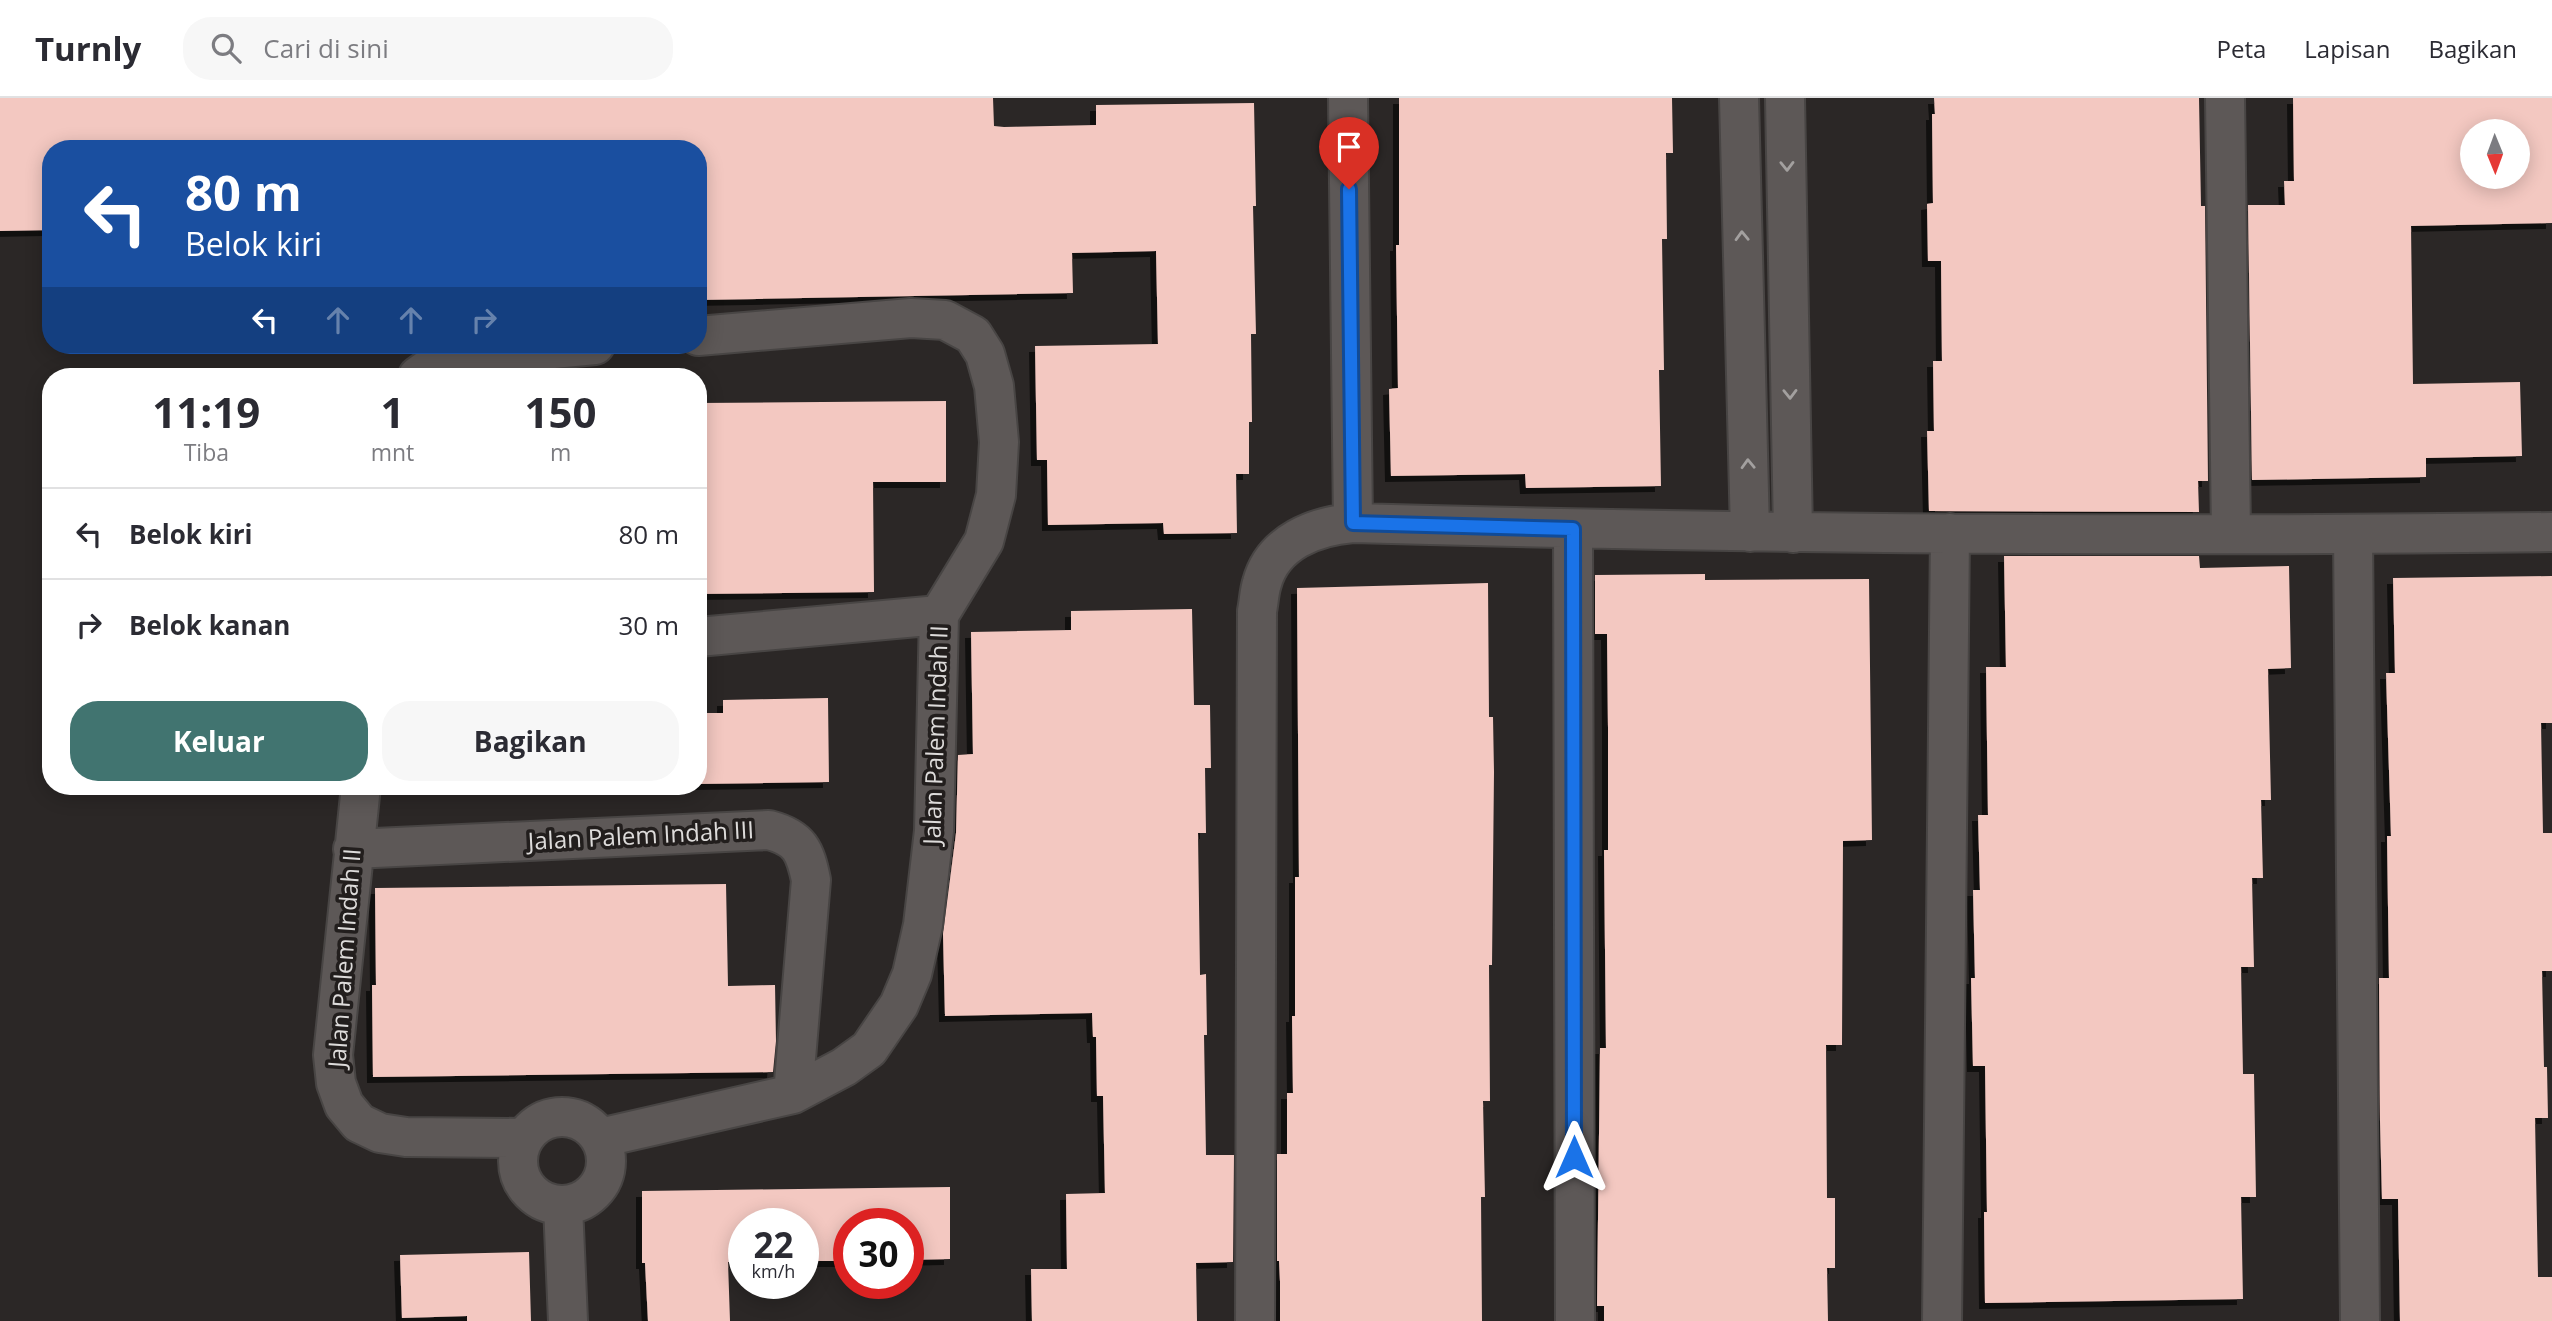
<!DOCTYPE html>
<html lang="id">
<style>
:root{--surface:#fff;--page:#f7f7f7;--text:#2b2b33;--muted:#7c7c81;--line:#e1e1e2;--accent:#417470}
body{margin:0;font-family:"Open Sans",sans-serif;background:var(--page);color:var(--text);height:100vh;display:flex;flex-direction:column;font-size:26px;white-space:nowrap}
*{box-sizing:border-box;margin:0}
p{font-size:23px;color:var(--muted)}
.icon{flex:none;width:38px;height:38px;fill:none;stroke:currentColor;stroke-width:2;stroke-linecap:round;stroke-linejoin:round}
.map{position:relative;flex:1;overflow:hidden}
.details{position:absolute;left:42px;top:270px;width:665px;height:427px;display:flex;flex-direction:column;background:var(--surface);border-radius:28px;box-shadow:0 4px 18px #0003}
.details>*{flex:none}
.banner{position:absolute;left:42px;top:42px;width:665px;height:214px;border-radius:28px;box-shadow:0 4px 18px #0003;background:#1a4fa0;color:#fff;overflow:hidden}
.needle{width:46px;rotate:179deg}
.fabs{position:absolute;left:2460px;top:21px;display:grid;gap:14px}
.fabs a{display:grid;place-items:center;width:70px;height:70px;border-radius:50%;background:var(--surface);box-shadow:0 4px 18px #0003;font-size:35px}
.speed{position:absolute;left:728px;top:1110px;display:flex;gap:14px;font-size:35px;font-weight:700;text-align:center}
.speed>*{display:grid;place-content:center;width:91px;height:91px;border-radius:50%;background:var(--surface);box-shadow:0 4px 18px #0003;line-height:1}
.speed small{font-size:18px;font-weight:400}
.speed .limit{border:10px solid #d22;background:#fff;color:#111}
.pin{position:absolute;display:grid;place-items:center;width:60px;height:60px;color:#fff;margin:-72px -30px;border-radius:50% 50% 50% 0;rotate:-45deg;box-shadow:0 0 7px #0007}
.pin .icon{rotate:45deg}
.me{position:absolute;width:77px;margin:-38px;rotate:0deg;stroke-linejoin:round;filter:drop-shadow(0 0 5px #0008)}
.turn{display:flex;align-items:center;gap:24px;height:147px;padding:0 28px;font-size:32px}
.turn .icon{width:91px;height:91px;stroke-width:2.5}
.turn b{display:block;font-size:49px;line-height:60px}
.lanes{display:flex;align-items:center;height:66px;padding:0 28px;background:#0003;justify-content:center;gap:35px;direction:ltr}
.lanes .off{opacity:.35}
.eta{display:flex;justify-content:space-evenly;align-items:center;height:119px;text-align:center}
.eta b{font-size:42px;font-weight:700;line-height:49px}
.cta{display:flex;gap:14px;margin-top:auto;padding:14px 28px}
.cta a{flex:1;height:80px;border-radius:28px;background:var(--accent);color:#fff;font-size:28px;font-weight:700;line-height:80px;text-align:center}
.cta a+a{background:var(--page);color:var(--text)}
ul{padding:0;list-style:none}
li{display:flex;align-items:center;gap:21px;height:91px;padding:0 28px;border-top:2px solid var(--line)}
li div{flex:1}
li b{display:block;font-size:26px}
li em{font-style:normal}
header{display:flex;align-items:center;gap:42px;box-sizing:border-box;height:98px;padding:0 35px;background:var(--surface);border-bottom:2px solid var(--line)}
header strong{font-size:33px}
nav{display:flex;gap:38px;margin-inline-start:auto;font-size:24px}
.search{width:490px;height:63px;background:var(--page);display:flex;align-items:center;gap:18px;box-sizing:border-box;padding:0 24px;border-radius:28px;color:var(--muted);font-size:26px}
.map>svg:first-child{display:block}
.building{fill:#f3c8c1;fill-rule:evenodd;filter:url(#shadow)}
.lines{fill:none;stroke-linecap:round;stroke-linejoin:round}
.street-casing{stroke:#484544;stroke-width:42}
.street{stroke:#5d5857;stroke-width:38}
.oneway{stroke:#a3a09f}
.route-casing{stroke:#114b97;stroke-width:18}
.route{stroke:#1a73e8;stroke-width:12}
.labels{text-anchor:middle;stroke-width:7;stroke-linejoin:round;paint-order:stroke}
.street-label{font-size:24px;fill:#dddbda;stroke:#221e1d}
</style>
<header>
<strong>Turnly</strong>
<div class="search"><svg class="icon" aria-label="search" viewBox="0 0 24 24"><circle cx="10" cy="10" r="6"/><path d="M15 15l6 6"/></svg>Cari di sini</div>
<nav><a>Peta</a><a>Lapisan</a><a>Bagikan</a></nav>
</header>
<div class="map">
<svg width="2552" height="1223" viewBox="0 0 2552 1223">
<defs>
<filter id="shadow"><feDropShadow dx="-6" dy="6" stdDeviation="0" flood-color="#0009"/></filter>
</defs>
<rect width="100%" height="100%" fill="#2b2726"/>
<path class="building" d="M 0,0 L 993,0 L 994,28 L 1004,29 L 1096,27 L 1096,7 L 1254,5 L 1256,108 L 1253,108 L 1256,236 L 1251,236 L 1252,324 L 1249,324 L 1249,376 L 1236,376 L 1237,435 L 1164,436 L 1163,425 L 1048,427 L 1047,362 L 1037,362 L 1035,248 L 1158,246 L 1156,153 L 1072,155 L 1073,195 L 698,202 L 698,51 L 51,51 L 51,132 L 0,133 Z
M 1399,0 L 1672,0 L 1673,55 L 1666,55 L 1667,141 L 1662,141 L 1664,272 L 1659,272 L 1661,388 L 1526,390 L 1525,376 L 1391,378 L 1389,291 L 1398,290 L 1396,147 L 1399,147 Z
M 1934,0 L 2199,0 L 2201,108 L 2205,108 L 2208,383 L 2198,383 L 2199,414 L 1929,413 L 1927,333 L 1934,333 L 1933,263 L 1942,263 L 1941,163 L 1928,163 L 1927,106 L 1933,105 L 1932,16 L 1935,16 Z
M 2293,0 L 2552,0 L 2552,125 L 2411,128 L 2413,286 L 2520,284 L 2522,358 L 2426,360 L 2426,379 L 2252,382 L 2248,107 L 2285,107 L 2284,83 L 2294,83 ZM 2473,33 L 2518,33 L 2518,79 L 2473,79 Z
M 946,303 L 946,384 L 873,384 L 874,494 L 698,496 L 698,305 Z
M 2004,458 L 2199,458 L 2200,470 L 2289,468 L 2291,570 L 2268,571 L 2271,702 L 2261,702 L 2263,780 L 2252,780 L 2254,869 L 2241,869 L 2243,976 L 2254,976 L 2256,1099 L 2241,1099 L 2243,1201 L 1985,1205 L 1984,1114 L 1987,1114 L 1985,968 L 1973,968 L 1971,880 L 1975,880 L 1973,792 L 1980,792 L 1978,717 L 1988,717 L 1986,569 L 2006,569 Z
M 1705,476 L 1705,482 L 1869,481 L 1872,742 L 1843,743 L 1842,947 L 1826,947 L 1827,1100 L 1835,1100 L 1835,1170 L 1827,1170 L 1828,1223 L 1604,1223 L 1604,1208 L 1597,1208 L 1600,950 L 1606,950 L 1604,752 L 1608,752 L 1608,629 L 1607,536 L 1595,536 L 1595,477 Z
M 2552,478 L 2552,625 L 2541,625 L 2543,735 L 2552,735 L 2552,873 L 2542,873 L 2544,969 L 2547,969 L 2548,1020 L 2535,1020 L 2538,1179 L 2552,1179 L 2552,1223 L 2400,1223 L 2398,1101 L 2382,1101 L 2380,1023 L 2379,880 L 2389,880 L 2387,738 L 2391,738 L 2386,575 L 2395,575 L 2393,480 Z
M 1488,485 L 1489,619 L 1493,619 L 1494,674 L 1492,867 L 1489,867 L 1490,1003 L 1483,1003 L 1485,1099 L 1481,1099 L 1482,1223 L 1280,1223 L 1280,1183 L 1279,1163 L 1277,1163 L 1277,1056 L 1287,1056 L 1287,995 L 1293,995 L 1292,918 L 1295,918 L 1295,779 L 1299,779 L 1297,490 Z
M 1192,511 L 1194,607 L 1210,607 L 1211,670 L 1205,670 L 1206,735 L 1198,735 L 1200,877 L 1206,876 L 1207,937 L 1204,937 L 1206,1057 L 1234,1057 L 1233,1164 L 1196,1165 L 1197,1223 L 1032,1223 L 1031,1171 L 1067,1171 L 1066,1096 L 1105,1095 L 1103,998 L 1097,998 L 1096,939 L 1093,939 L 1092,915 L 945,918 L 943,836 L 956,735 L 958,657 L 973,656 L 971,534 L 1071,532 L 1071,513 Z
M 828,600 L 829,684 L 698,686 L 698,615 L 723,615 L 723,602 Z
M 726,786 L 728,888 L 775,887 L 776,943 L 773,974 L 373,979 L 372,887 L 376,887 L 375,790 Z
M 950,1089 L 950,1161 L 908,1162 L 908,1125 L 849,1125 L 849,1163 L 803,1163 L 803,1125 L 744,1125 L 744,1164 L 728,1164 L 730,1223 L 648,1223 L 645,1165 L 642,1165 L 642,1093 Z
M 529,1154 L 531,1223 L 467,1223 L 467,1218 L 402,1220 L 400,1157 Z"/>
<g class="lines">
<defs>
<path id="street" d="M 1348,0 L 1353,425
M 1739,0 L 1750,434
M 1785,0 L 1793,435
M 2225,0 L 2231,435
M 418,278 L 440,262 L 595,247
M 1573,431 L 1575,1223
M 2353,437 L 2360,1223
M 698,539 L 939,517
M 361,688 L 333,957 L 336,985 L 344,1007 L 359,1025 L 380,1035 L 406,1039 L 524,1040
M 353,751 L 769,732 C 800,740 805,753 811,782 L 793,996
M518 1063a44 44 0 1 1 88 0a44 44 0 1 1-88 0Z
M 600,1040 L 793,996 L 844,969 L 869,951 L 899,907 L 912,876 L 923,827 L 934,733 L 939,517 L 984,443 L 996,397 L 999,344 L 994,288 L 985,256 L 973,237 L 945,222 L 911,220 L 698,238
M 563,1107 L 568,1223
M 1255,1223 L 1257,513 C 1259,504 1259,494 1262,485 C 1273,444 1315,428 1353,425 C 1753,436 2153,439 2552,434
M 1942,1223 L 1950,435"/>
</defs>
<use href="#street" class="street-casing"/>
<use href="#street" class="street"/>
</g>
<defs><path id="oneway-chevron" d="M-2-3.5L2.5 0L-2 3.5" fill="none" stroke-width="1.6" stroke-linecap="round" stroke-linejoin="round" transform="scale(1.75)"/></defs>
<g class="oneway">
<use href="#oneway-chevron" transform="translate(1787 68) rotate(89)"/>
<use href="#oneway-chevron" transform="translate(1742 138) rotate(-92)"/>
<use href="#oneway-chevron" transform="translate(1790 296) rotate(89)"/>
<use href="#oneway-chevron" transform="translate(1748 366) rotate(-92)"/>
</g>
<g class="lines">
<defs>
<path id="route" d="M 1349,91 L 1353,425 L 1573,431 L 1574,1059"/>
</defs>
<use href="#route" class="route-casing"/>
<use href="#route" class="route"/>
</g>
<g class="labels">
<g class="street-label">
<text transform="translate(936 637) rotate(-88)" y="8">Jalan Palem Indah II</text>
<text transform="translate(641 738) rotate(-3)" y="8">Jalan Palem Indah III</text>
<text transform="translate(345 860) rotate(-86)" y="8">Jalan Palem Indah II</text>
</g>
</g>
</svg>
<div class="fabs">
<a><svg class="needle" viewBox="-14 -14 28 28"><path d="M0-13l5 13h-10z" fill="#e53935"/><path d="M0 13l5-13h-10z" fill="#7c7c81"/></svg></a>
</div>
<div class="speed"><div>22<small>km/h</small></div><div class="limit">30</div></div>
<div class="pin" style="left:1349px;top:91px;background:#d93025"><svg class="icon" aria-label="arrive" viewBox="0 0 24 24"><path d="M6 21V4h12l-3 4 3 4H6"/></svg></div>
<svg class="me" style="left:1574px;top:1059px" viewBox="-20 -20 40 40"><path d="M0-17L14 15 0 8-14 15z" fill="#1a73e8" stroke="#fff" stroke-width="4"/></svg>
<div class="banner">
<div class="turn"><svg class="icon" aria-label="left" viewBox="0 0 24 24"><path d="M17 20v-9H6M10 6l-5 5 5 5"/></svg><div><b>80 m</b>Belok kiri</div></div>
<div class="lanes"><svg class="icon" aria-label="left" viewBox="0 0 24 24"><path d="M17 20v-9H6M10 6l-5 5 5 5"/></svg><svg class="icon off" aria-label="ahead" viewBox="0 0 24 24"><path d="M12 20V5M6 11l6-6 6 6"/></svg><svg class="icon off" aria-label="ahead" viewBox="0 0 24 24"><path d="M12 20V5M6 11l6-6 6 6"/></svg><svg class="icon off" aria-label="right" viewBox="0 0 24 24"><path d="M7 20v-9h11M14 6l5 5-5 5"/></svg></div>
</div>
<section class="details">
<div class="eta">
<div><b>11:19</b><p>Tiba</p></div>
<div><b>1</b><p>mnt</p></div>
<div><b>150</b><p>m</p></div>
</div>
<ul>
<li><svg class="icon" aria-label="left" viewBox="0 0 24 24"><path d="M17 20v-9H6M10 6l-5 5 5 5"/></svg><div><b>Belok kiri</b></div><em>80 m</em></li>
<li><svg class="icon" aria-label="right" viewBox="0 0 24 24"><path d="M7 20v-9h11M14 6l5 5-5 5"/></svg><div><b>Belok kanan</b></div><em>30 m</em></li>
</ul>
<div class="cta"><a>Keluar</a><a>Bagikan</a></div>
</section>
</div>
